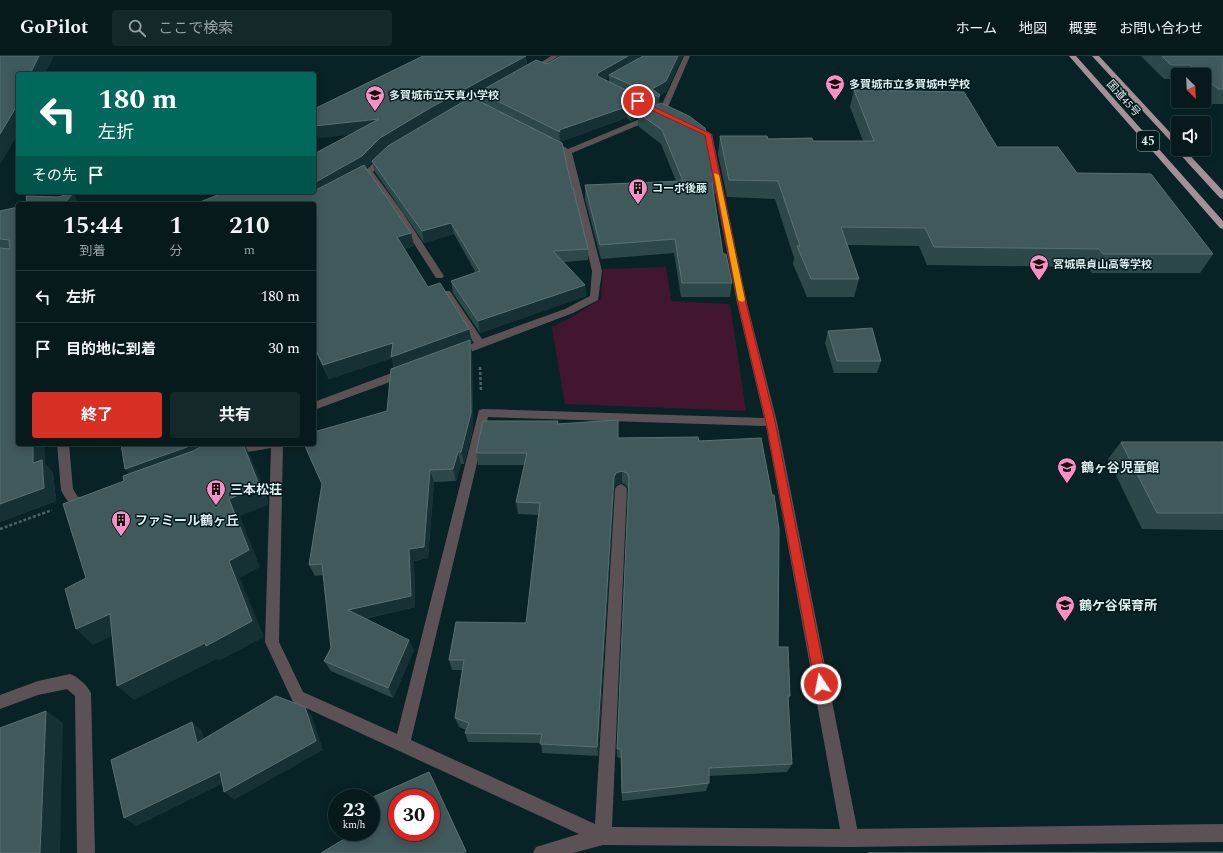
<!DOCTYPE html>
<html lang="ja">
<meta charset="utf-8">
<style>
:root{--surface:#061a1c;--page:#142729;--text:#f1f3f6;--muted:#98a1a3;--line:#27383b;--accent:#d93025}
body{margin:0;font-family:Spectral,"Noto Sans JP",serif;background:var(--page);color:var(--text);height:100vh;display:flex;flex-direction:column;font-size:15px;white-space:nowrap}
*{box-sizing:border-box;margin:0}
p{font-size:13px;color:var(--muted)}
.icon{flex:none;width:22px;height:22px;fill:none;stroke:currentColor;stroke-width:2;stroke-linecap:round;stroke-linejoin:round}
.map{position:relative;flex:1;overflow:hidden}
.drawer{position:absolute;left:16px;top:146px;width:300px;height:244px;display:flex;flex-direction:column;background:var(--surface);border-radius:4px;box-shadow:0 2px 10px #0003,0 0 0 1px var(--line)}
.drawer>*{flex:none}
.guide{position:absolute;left:16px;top:16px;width:300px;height:122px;border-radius:4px;box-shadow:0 2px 10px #0003,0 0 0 1px var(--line);background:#00695c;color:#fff;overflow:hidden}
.needle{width:26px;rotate:156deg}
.controls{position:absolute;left:1171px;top:12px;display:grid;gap:8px}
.controls a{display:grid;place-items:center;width:40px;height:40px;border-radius:4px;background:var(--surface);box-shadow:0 2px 10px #0003,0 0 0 1px var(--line);font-size:20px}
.speed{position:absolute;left:328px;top:733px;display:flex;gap:8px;font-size:20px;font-weight:700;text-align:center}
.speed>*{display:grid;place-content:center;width:52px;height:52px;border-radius:50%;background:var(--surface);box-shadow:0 2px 10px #0003,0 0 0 1px var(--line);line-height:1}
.speed small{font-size:10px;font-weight:400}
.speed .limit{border:6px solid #d22;background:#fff;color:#111}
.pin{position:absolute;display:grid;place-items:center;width:34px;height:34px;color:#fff;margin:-17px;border:2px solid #fff;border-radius:50%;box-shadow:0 1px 4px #0007}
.me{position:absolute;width:44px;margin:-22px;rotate:349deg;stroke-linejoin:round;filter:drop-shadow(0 0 3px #0008)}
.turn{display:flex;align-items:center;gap:14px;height:84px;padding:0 16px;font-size:18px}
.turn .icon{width:52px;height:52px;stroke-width:2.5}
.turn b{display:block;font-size:28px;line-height:34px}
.then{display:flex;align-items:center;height:38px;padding:0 16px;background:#0003;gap:8px;font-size:15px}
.eta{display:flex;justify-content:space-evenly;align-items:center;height:68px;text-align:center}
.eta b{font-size:24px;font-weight:700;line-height:28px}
.action{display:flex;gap:8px;margin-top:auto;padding:8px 16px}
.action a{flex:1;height:46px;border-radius:4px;background:var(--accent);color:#fff;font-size:16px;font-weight:700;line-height:46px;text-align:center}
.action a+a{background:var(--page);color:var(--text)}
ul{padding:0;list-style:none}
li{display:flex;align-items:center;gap:12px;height:52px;padding:0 16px;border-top:1px solid var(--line)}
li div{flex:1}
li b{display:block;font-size:15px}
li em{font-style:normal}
header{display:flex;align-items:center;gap:24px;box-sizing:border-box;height:56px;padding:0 20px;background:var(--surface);border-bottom:1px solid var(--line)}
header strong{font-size:19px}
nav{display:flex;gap:22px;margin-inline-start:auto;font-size:14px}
.search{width:280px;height:36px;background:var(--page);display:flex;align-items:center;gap:10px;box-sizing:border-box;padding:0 14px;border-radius:4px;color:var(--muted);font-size:15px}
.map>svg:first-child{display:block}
.green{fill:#42162e}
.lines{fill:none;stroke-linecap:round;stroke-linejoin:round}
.path{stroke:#4c6365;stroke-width:2.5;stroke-dasharray:3 2;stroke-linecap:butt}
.minor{fill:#5c5256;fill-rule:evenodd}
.tertiary{fill:#5c5256;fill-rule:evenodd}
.trunk{fill:#a58f98;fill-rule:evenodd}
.wall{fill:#2d4849;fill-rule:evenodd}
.shaded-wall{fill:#163133}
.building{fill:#40595b;stroke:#597172;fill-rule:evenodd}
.route{fill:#d93025;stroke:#8d1f18}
.slow{fill:#f59e0b}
.labels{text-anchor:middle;stroke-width:3;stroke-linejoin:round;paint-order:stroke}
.far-poi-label{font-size:11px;font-weight:bold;fill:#dfeeef;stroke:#00191b;text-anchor:start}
.far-street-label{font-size:11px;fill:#dfeeef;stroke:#00191b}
.shield{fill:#00191b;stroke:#9caeaf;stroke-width:1}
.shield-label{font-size:12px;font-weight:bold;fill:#dfeeef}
.poi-label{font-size:13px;font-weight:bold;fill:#dfeeef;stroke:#00191b;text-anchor:start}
</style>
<header>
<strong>GoPilot</strong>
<div class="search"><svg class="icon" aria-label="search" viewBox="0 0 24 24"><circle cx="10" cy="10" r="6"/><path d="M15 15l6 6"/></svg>ここで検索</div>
<nav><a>ホーム</a><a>地図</a><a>概要</a><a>お問い合わせ</a></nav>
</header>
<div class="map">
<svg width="1223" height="797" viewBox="0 0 1223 797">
<rect width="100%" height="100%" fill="#082325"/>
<path class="green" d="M 666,211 L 671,245 L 730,248 L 746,355 L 565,348 L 552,271 L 572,261 L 601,243 L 603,213 Z"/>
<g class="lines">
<path class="path" d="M 480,311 L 481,336
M 0,473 L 52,454"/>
<path class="minor" d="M 551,0 L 559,0 L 534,15 L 529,14 Z
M 684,0 L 690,0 L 665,58 L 572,97 L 602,215 L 598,244 L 573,257 L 460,300 L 452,300 L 451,297 L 452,294 L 474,287 L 442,237 L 444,235 L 450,235 L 482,283 L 565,253 L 590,240 L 592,215 L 564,97 L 545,86 L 549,84 L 552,84 L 568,93 L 659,55 Z
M 689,68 L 695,68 L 712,78 L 747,247 L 777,366 L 859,782 L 856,788 L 850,791 L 603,789 L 573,797 L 533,797 L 536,791 L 579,778 L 293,646 L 265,586 L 271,392 L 230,399 L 226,398 L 224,395 L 226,392 L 244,388 L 283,388 L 279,586 L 303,636 L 397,678 L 479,354 L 483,353 L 764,362 L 737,247 L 704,79 L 689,72 ZM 488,361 L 766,370 L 840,773 L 612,771 L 627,433 L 625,430 L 621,428 L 617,430 L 615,433 L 595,768 L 411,684 Z
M 382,99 L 385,99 L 389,101 L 373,116 L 403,157 L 444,220 L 442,222 L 436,222 L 395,158 L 368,120 L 356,126 L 352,124 L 366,114 Z
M 405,312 L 409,313 L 410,316 L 409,319 L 314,354 L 314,346 Z
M 57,388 L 69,388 L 73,433 L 78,441 L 90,440 L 94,441 L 96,445 L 94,449 C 76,455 69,450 61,434 Z
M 70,618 C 78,621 87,629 91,637 L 95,797 L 77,797 L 75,640 L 67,633 L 38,639 L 0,653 L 0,639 L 38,625 Z"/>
<path class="tertiary" d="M 1223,768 L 1223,786 L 850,791 L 844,788 L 841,782 L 844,776 L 850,773 Z"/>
<path class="trunk" d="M 1069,0 L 1076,0 L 1223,165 L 1223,173 L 1220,172 Z
M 1092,0 L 1099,0 L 1178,85 L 1178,93 L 1184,93 L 1223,135 L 1223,143 L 1220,142 L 1177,95 L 1177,92 Z"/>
</g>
<path class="wall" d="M 526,0 L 527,9 L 639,0 L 638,3 L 643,0 L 683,0 L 666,36 L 660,39 L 659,48 L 716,127 L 714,141 L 723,198 L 732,227 L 730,241 L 681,241 L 674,197 L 601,203 L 585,143 L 585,129 L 676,125 L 661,88 L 638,70 L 638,62 L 631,65 L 627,62 L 623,63 L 560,86 L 588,193 L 588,204 L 564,206 L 585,229 L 586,240 L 480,277 L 453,237 L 451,225 L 476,217 L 454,178 L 424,187 L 375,116 L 372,106 L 366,112 L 411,177 L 414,190 L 404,193 L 428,231 L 472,286 L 470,287 L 472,296 L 473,369 L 472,377 L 464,408 L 461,408 L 456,425 L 434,426 L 428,502 L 414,505 L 415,551 L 365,563 L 414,594 L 393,642 L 331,615 L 324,605 L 331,592 L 323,519 L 315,520 L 309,509 L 387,355 L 394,312 L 392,302 L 329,323 L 314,293 L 314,148 L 225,136 L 240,136 L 240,137 ZM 609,21 L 609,26 L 605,24 ZM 479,39 L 480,46 L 473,42 ZM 651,49 L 654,50 L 651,52 Z
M 1141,0 L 1223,0 L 1223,48 L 1210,48 L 1204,42 L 1204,19 L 1178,19 L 1178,23 L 1164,23 Z
M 854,34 L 997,91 L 1077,117 L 1213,198 L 1200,217 L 1092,217 L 1088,211 L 927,209 L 919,190 L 848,189 L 859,223 L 854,241 L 807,241 L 793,208 L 794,202 L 775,143 L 727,141 L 718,98 L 720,80 L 813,85 L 863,85 L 850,51 Z
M 18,151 L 18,388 L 45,388 L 45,407 L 53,417 L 56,445 L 0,466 L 0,155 Z
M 828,275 L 881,305 L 877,317 L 834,317 L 825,287 Z
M 558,365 L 558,367 L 618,382 L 699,385 L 778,591 L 790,640 L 788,644 L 792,708 L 787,716 L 709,720 L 709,727 L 706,735 L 622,745 L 621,702 L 617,701 L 617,693 L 628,433 L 626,429 L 622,427 L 616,429 L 614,433 L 598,700 L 542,697 L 541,687 L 468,686 L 465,677 L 466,674 L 459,671 L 455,662 L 462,614 L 452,614 L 449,604 L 526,567 L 538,459 L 518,458 L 516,446 L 525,409 L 478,409 L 476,397 Z
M 1121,386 L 1223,386 L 1223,474 L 1142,473 L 1108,403 Z"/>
<path class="shaded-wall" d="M 39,0 L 54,0 L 45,18 L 30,18 Z
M 526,0 L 527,12 L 479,36 L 479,39 L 432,65 L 383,95 L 365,113 L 305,148 L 301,136 L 314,136 L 314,127 L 380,82 L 430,52 Z
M 628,0 L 639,0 L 638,5 L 609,19 L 609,21 L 598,28 L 597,20 L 598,17 Z
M 678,0 L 683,0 L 666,36 L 660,39 L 659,50 L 658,52 L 659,41 L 652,33 Z
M 18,42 L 18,78 L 0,109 L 0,78 Z
M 651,46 L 650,57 L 638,57 L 638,62 L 631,65 L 631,54 Z
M 627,51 L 627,62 L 623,63 L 560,86 L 559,74 L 623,52 Z
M 379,63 L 382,75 L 314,83 L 314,70 Z
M 73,137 L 79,148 L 64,148 Z
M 451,167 L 454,178 L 424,187 L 422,175 Z
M 411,177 L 414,190 L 400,194 L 397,181 Z
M 585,229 L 586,240 L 480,277 L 478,265 Z
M 469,273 L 472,286 L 470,287 L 472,296 L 473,369 L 472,377 L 464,408 L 461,396 L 395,314 L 392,302 L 329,323 L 323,309 L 393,287 Z
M 33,388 L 45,388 L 45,407 L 53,417 L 56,445 L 0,466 L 0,448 Z
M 193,388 L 219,388 L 135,426 L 125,413 Z
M 243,388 L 244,388 L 249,397 L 268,443 L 268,449 L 240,460 L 260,511 L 240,522 L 264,581 L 219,605 L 217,603 L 134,644 L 117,630 L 229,505 L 229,443 Z
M 458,396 L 461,408 L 456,425 L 453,413 Z
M 430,414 L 434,426 L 428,502 L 414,505 L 415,551 L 354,565 L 348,554 L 409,493 Z
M 622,415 L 622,427 L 616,429 L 614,433 L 598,700 L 597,691 L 614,421 L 616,417 Z
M 110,558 L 125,574 L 93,589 L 76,573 Z
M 409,584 L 414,594 L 393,642 L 388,632 Z
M 305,651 L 312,660 L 323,694 L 234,744 L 224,736 Z
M 46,655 L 63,667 L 60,797 L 40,797 Z
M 192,666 L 202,675 L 207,696 L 197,687 Z
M 220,716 L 230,724 L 137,770 L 124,762 Z
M 429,716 L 434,724 L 467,797 L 463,797 Z"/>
<path class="building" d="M 0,0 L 39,0 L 30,18 L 18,18 L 18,42 L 16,45 L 18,45 L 18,48 L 0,78 Z
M 423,0 L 526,0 L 430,52 L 380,82 L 362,100 L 314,127 L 314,98 L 379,63 L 314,70 L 314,53 Z
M 561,0 L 628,0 L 598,17 L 597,20 L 651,46 L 631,54 L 627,51 L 623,52 L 559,74 L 560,76 L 479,36 L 536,4 L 547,8 Z
M 643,0 L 678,0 L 666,25 L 652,33 L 660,39 L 659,41 L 609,19 Z
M 1162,0 L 1223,0 L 1223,33 L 1218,33 L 1204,21 L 1204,19 L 1202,19 L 1190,9 L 1171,9 Z
M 854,34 L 964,36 L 997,91 L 1058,91 L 1077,117 L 1151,118 L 1213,198 L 1103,198 L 1099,193 L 934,191 L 925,172 L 841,171 L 859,223 L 811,223 L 797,190 L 800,190 L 778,125 L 729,124 L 720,80 L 767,80 L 768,83 L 812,82 L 813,85 L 874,85 Z
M 471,41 L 562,87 L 572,132 L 573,132 L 588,193 L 553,195 L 585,229 L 478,265 L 451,225 L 480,215 L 451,167 L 422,175 L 372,105 L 388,90 Z
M 661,47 L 689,60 L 705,72 L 716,127 L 712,127 L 723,198 L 726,198 L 732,227 L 682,227 L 675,183 L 600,189 L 585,129 L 683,125 L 662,74 L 638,57 Z
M 364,109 L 411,177 L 397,181 L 428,231 L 440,227 L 469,273 L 391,301 L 393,287 L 323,309 L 314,290 L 314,148 L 195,148 L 225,136 L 237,136 L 237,138 L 242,136 L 301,136 L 310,137 L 314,136 L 314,135 Z
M 73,137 L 64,148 L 27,148 L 26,140 L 58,141 Z
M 18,151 L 18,388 L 33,388 L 33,407 L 42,404 L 44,432 L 0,448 L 0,192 L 10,193 L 9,184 L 0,183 L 0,155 Z
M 872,272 L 881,305 L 837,305 L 828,275 Z
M 470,284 L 471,357 L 469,365 L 461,396 L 458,396 L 453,413 L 430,414 L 424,491 L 409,493 L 411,540 L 348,554 L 409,584 L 388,632 L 324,605 L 331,592 L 322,508 L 309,509 L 322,428 L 304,388 L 314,388 L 314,376 L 387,355 L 391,313 Z
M 618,364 L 618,382 L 698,381 L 699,385 L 761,382 L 772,439 L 774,439 L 779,473 L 778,591 L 788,591 L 790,640 L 788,640 L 792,708 L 709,712 L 709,727 L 622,737 L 621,693 L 617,693 L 629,421 L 627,417 L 622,415 L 616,417 L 614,421 L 597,691 L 540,688 L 542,678 L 465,677 L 469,667 L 455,662 L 464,604 L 449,604 L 456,566 L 526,567 L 540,447 L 516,446 L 527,397 L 476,397 L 483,365 L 558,365 L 557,368 Z
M 1121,386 L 1223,386 L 1223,457 L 1157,457 Z
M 121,388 L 193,388 L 187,391 L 125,413 Z
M 206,388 L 243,388 L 258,426 L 258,431 L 229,443 L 249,494 L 229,505 L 252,565 L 206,590 L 205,587 L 117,630 L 110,558 L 76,573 L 65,533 L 86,522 L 63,448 L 124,425 L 123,420 L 193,395 Z
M 276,640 L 305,651 L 316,685 L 224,736 L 220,716 L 124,762 L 111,704 L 192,666 L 197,687 Z
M 46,655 L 40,797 L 0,797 L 0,672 Z
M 429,716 L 466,795 L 463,797 L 321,797 L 356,776 L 371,776 L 371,767 L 381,761 L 373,741 ZM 397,742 L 431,742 L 431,776 L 397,776 Z
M 1223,796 L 1223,797 L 868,797 Z"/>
<path class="route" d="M 636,44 L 639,44 L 711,78 L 746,247 L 775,366 L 827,628 L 825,632 L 821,633 L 817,632 L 815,628 L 766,366 L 738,247 L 705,79 L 636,47 Z"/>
<path class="slow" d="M 714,117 L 719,119 L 745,244 L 742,246 L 738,244 Z"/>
<defs>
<symbol id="school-pin" viewBox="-11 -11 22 30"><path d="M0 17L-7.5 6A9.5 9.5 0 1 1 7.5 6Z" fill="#fb8fc5" stroke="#00191b"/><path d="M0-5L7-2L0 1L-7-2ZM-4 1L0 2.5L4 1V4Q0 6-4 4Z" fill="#111"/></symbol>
<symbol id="building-pin" viewBox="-11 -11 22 30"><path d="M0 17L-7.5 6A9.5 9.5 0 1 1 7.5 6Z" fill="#fb8fc5" stroke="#00191b"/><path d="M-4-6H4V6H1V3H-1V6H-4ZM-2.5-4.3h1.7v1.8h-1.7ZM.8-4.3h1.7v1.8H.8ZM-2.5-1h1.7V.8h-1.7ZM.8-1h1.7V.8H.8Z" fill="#111"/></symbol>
</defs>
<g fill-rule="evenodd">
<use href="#school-pin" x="824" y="17" width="22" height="30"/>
<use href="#school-pin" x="364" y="28" width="22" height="30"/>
<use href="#building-pin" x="627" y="121" width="22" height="30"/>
<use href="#school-pin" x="1028" y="197" width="22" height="30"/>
<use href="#school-pin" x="1056" y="400" width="22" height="30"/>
<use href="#building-pin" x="205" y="422" width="22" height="30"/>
<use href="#building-pin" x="110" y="453" width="22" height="30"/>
<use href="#school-pin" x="1054" y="538" width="22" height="30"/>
</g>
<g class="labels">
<g class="far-poi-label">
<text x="849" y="32">多賀城市立多賀城中学校</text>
<text x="389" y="43">多賀城市立天真小学校</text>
<text x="652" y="136">コーポ後藤</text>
<text x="1053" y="212">宮城県貞山高等学校</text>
</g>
<g class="far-street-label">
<text transform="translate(1124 42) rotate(48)" y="4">国道45号</text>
</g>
<rect class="shield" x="1137" y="75" width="22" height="20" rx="3"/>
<g class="shield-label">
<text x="1148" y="89">45</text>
</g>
<g class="poi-label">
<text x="1081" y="416">鶴ヶ谷児童館</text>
<text x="230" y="438">三本松荘</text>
<text x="135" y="469">ファミール鶴ヶ丘</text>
<text x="1079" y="554">鶴ケ谷保育所</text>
</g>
</g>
</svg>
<div class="controls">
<a><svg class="needle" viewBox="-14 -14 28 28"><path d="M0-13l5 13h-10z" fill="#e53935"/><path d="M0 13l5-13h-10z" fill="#98a1a3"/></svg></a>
<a><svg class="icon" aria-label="sound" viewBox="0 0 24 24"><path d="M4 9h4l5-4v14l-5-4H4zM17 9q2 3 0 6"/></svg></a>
</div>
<div class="speed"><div>23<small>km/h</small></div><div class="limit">30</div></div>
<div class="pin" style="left:638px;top:45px;background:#d93025"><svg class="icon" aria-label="arrive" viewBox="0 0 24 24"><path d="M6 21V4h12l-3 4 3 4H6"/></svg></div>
<svg class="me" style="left:821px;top:628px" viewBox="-20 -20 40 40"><circle r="17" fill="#d93025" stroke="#fff" stroke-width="3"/><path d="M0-11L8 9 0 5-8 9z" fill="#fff"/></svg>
<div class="guide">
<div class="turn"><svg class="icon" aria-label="left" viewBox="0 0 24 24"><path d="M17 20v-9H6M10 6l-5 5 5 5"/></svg><div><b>180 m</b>左折</div></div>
<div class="then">その先<svg class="icon" aria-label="arrive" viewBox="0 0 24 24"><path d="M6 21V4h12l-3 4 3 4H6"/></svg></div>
</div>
<section class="drawer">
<div class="eta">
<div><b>15:44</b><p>到着</p></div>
<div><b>1</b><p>分</p></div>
<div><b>210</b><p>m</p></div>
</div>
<ul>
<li><svg class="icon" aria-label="left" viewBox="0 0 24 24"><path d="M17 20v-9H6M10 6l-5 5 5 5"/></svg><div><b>左折</b></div><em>180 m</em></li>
<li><svg class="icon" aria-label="arrive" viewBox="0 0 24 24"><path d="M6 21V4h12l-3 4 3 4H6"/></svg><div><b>目的地に到着</b></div><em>30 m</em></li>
</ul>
<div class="action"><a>終了</a><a>共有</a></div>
</section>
</div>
